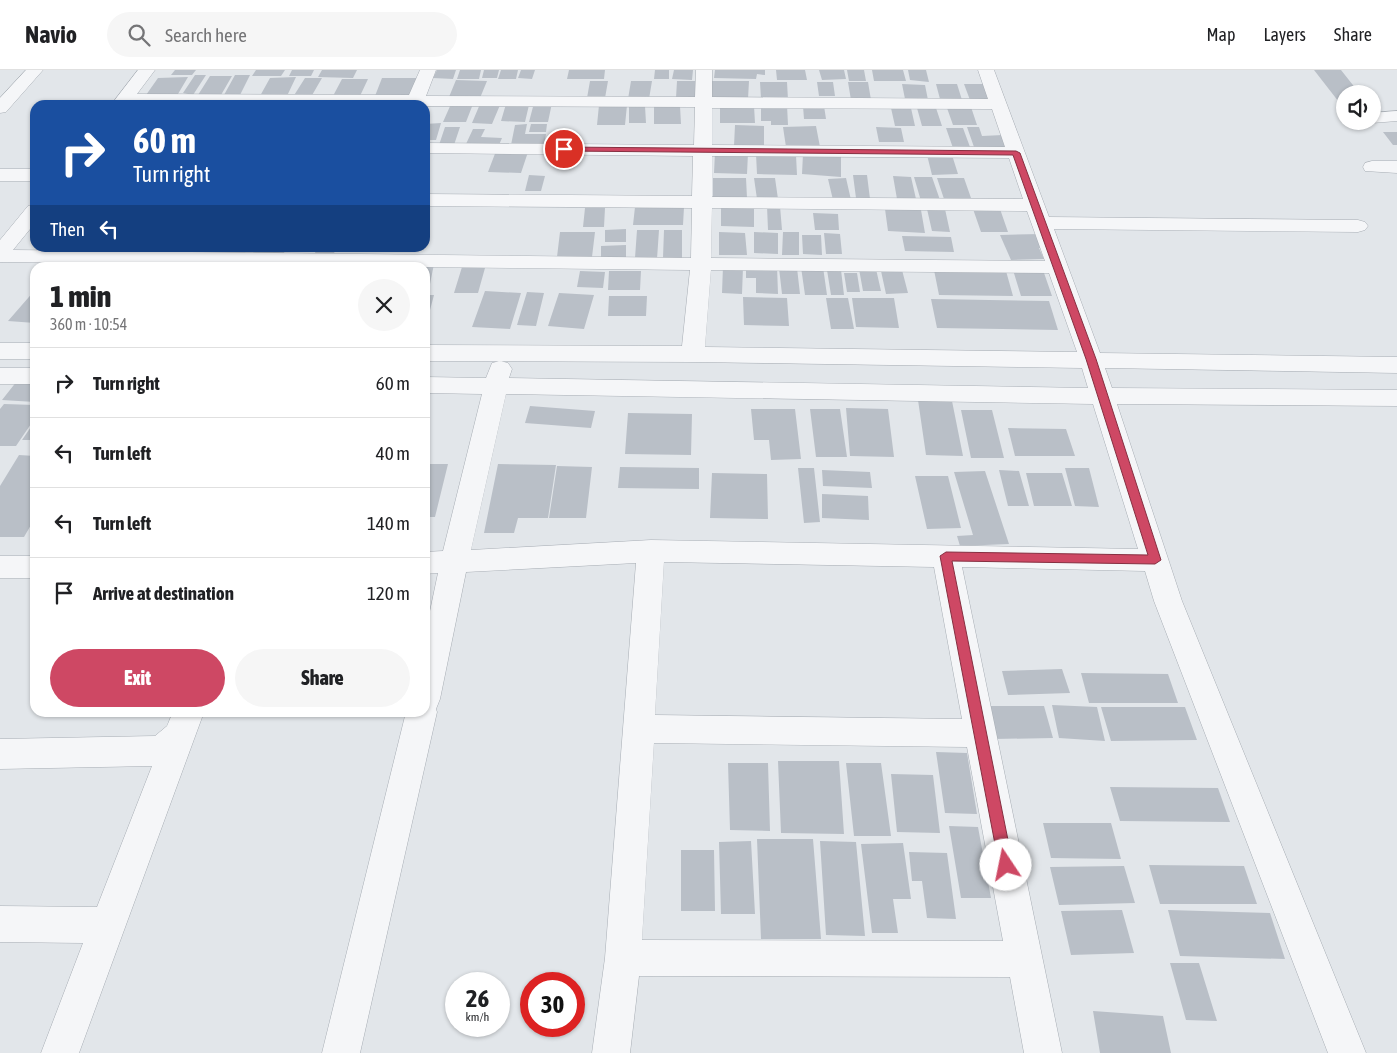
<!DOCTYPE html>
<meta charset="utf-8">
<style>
:root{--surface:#fff;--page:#f6f6f6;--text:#202124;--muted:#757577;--line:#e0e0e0;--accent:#ce4864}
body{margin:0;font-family:"Asap Condensed",sans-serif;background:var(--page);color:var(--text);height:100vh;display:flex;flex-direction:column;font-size:19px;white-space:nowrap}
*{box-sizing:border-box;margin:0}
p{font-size:16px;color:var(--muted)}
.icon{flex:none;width:28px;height:28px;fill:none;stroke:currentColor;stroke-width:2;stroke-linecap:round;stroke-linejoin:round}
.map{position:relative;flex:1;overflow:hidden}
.sheet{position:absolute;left:30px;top:192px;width:400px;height:455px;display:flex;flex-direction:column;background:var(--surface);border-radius:15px;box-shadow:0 1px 4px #0004}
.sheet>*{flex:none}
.top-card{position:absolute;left:30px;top:30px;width:400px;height:152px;border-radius:15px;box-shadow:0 1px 4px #0004;background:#1a4fa0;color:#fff;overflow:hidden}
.tools{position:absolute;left:1336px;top:15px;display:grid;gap:10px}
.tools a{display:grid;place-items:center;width:45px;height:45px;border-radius:50%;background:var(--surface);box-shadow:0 1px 4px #0004;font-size:25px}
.speed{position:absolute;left:445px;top:902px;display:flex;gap:10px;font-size:25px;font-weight:700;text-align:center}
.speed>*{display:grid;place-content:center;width:65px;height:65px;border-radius:50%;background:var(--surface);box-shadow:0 1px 4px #0004;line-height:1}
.speed small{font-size:12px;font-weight:400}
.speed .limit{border:8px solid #d22;background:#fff;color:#111}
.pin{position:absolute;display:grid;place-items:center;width:42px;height:42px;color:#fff;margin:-21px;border:2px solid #fff;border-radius:50%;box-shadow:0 1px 5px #0007}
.me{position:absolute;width:55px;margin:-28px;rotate:349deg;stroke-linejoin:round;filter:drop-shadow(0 0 4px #0008)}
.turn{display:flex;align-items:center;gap:18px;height:105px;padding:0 20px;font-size:22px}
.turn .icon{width:65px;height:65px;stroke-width:2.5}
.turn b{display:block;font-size:35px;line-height:42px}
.then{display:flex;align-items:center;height:48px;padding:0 20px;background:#0003;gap:10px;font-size:19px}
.round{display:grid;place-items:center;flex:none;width:52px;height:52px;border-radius:26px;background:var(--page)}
.summary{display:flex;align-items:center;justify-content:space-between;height:85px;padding:0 20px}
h1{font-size:30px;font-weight:800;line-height:38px}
.action{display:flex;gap:10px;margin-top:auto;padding:10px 20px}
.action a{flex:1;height:58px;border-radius:30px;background:var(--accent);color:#fff;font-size:20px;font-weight:800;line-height:58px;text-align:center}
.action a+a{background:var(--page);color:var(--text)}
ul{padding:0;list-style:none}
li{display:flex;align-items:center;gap:15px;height:70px;padding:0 20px;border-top:1px solid var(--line)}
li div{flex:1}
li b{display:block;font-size:19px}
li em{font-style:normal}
header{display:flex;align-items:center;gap:30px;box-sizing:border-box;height:70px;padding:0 25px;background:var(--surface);border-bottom:1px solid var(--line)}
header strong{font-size:24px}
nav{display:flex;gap:28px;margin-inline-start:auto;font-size:18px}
.search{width:350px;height:45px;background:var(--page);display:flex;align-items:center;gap:12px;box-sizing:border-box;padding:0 18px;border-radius:28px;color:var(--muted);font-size:19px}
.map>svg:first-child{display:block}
.building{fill:#b9bfc7}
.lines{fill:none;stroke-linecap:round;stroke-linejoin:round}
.minor-casing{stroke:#a7adb4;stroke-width:1}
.minor{fill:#f5f6f8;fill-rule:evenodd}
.route{fill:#ce4864;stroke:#862f41}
</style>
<header>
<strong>Navio</strong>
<div class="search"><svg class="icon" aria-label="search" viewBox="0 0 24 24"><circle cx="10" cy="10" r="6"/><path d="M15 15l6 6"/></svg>Search here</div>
<nav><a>Map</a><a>Layers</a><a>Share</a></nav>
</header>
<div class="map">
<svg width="1397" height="983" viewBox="0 0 1397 983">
<rect width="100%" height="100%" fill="#e2e6ea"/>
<path class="building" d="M 175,0 L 196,0 L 192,5 L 171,5 Z
M 256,0 L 285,0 L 281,6 L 252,6 Z
M 292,0 L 314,0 L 311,6 L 289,6 Z
M 322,0 L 357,0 L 353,8 L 318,7 Z
M 437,0 L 456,0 L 453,9 L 433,8 Z
M 460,0 L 481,0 L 479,9 L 457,9 Z
M 484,0 L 499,0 L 497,8 L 482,8 Z
M 501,0 L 518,0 L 516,9 L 498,9 Z
M 521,0 L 535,0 L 532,9 L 518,8 Z
M 569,0 L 605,0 L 604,9 L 567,9 Z
M 655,0 L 669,0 L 669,9 L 654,9 Z
M 674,0 L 693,0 L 692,10 L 672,9 Z
M 715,0 L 765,0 L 765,5 L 757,4 L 756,9 L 714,8 Z
M 776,0 L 805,0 L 807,10 L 777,10 Z
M 819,0 L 844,0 L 846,9 L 822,10 Z
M 847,0 L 864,0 L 866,11 L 849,11 Z
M 872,0 L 903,0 L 906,11 L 874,11 Z
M 908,0 L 926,0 L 929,12 L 910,10 Z
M 1314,0 L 1341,0 L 1360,24 L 1345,24 L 1345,36 L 1342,36 Z
M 195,5 L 206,5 L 193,25 L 183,23 Z
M 235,5 L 250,5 L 240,25 L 224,25 Z
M 210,6 L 232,6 L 221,25 L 198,25 Z
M 188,7 L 178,24 L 146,25 L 158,8 Z
M 296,7 L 287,26 L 260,26 L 270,8 Z
M 305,8 L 322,8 L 311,27 L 293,27 Z
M 382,8 L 420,8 L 414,26 L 375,26 Z
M 342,9 L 368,9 L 360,26 L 333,26 Z
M 456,10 L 487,11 L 480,28 L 449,27 Z
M 590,11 L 608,11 L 605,28 L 587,28 Z
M 631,11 L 652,11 L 649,29 L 628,29 Z
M 677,11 L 700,11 L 699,28 L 676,28 Z
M 712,11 L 749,11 L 748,29 L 711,28 Z
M 760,12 L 787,12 L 788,30 L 761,29 Z
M 817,12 L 833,12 L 835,26 L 819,26 Z
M 848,12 L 868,12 L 871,30 L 851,30 Z
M 902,14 L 925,15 L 928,30 L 905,29 Z
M 936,14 L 957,14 L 962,30 L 940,29 Z
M 964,14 L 983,14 L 989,30 L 970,30 Z
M 534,33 L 552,33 L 548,52 L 529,52 Z
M 451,34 L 473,34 L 466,52 L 443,52 Z
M 480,34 L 500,35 L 492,54 L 472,53 Z
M 506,34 L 529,35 L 525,52 L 501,51 Z
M 761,34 L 787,35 L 788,55 L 771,55 L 771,51 L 761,51 Z
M 599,35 L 627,35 L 625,55 L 597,55 Z
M 645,36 L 646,53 L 629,53 L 629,37 Z
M 654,36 L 680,36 L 681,54 L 654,54 Z
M 720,36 L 754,36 L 755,53 L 720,53 Z
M 803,36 L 824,36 L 826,49 L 804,49 Z
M 971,37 L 977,55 L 953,55 L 947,38 Z
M 891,38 L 911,38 L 915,56 L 895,56 Z
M 917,38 L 936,38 L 942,56 L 922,56 Z
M 441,53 L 436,70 L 425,70 L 425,54 Z
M 527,54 L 525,64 L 546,64 L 544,75 L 511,75 L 515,55 Z
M 531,54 L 547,54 L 546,62 L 529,62 Z
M 735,55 L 764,56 L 764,77 L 734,76 Z
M 816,56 L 820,77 L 786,77 L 783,57 Z
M 445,57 L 460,57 L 454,75 L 439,75 Z
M 876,57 L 901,58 L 904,72 L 879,72 Z
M 967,57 L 979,57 L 982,66 L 1003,65 L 1008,77 L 974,77 Z
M 946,58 L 963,58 L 970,77 L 953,78 Z
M 473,59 L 485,59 L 481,67 L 502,68 L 499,75 L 466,74 Z
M 1383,62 L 1397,62 L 1397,75 L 1393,75 Z
M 496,81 L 528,82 L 521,103 L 488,102 Z
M 715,82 L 748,83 L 747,104 L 714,103 Z
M 756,84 L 796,85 L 797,105 L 757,104 Z
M 803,84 L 841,86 L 841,107 L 802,104 Z
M 927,85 L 952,85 L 958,104 L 932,105 Z
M 529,105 L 545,106 L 541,121 L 525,121 Z
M 853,105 L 867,105 L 870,129 L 856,128 Z
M 893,106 L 911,107 L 916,129 L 897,129 Z
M 914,107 L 932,107 L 940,130 L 921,131 Z
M 713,108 L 746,108 L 747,128 L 713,128 Z
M 754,108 L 775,108 L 778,129 L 757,129 Z
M 846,108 L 851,130 L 833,130 L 828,109 Z
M 937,108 L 964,108 L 971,128 L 944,129 Z
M 721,136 L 754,137 L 754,157 L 721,156 Z
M 767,136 L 780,136 L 782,160 L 768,160 Z
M 635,137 L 684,137 L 683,155 L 633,155 Z
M 585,138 L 605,138 L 604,157 L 583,157 Z
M 885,139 L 921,140 L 925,163 L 888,161 Z
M 927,139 L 945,139 L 950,162 L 932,161 Z
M 973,139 L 1000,139 L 1008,162 L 981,162 Z
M 813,143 L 838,144 L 839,160 L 815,160 Z
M 626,159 L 626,172 L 605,172 L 605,160 Z
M 637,160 L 659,160 L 657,189 L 635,188 Z
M 664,160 L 682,160 L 682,188 L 663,188 Z
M 560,162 L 595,162 L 592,187 L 557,187 Z
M 719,162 L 745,163 L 747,185 L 719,185 Z
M 754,162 L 778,163 L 778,184 L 754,183 Z
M 783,162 L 799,162 L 799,185 L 782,185 Z
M 824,163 L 840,164 L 842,184 L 826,184 Z
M 1041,164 L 1047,177 L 1039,178 L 1044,189 L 1011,190 L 1000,165 Z
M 802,165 L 821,165 L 822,185 L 803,184 Z
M 902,166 L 951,167 L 954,182 L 905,181 Z
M 626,175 L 626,187 L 601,188 L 601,176 Z
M 52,178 L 85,178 L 82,183 L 49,182 Z
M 110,178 L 135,178 L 132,182 L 107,183 Z
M 206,178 L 248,178 L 245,183 L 203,184 Z
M 256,178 L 286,178 L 284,183 L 253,183 Z
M 317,178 L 337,178 L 334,183 L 315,183 Z
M 115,190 L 131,191 L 127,198 L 109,198 Z
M 176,192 L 214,193 L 212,198 L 172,198 Z
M 146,193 L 169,194 L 167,198 L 143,198 Z
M 279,193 L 327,193 L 325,198 L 277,198 Z
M 420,194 L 434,194 L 429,219 L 425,219 L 425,198 L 419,198 Z
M 723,196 L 743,197 L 742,224 L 722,223 Z
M 746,196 L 777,196 L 778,224 L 756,223 L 756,208 L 746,208 Z
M 462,197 L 485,198 L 478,223 L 454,223 Z
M 801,197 L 823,197 L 827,225 L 805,225 Z
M 779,198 L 797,198 L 800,224 L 782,224 Z
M 859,199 L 876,199 L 881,221 L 863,221 Z
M 827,200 L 841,200 L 844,225 L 831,225 Z
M 902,200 L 908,223 L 886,224 L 881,201 Z
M 934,200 L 1006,201 L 1013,226 L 939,225 Z
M 1013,200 L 1043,200 L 1052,226 L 1021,226 Z
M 580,201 L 605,202 L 603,218 L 577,217 Z
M 609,201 L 641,201 L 640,220 L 608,220 Z
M 844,203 L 857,203 L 860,222 L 847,222 Z
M 35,220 L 35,253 L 8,251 Z
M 485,221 L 521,223 L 510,259 L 472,257 Z
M 527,222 L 544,223 L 536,256 L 517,255 Z
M 559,223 L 594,225 L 584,259 L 548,256 Z
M 425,225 L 434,225 L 426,255 L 425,255 Z
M 609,226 L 647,226 L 646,246 L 608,246 Z
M 743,227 L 787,228 L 789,256 L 744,255 Z
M 826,228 L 848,228 L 854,259 L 831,259 Z
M 852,228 L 894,228 L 899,258 L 856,257 Z
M 931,229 L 1049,231 L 1058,260 L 937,258 Z
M 17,311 L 35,312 L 35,332 L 2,330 Z
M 918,330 L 952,331 L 963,386 L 926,385 Z
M 4,334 L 35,335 L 35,348 L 16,376 L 0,376 L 0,339 Z
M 530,336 L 595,341 L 591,358 L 525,353 Z
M 846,338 L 888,339 L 894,387 L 850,386 Z
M 751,339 L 795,339 L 801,389 L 771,390 L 769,370 L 754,370 Z
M 810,339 L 840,339 L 847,387 L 816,387 Z
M 961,340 L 992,340 L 1004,388 L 971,388 Z
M 628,343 L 692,344 L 691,385 L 625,384 Z
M 35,351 L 35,370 L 22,370 Z
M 1008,358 L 1066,359 L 1075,386 L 1015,386 Z
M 19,385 L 35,386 L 35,448 L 24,467 L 0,467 L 0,416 Z
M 425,394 L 448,394 L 435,447 L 425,447 Z
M 498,394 L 556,395 L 548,448 L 518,448 L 514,463 L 484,463 Z
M 557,396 L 592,397 L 586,448 L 549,448 Z
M 620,397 L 699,398 L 699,419 L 618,418 Z
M 798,398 L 814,398 L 820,452 L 804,453 Z
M 1065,398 L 1089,398 L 1099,437 L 1075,436 Z
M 822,400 L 870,402 L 872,418 L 823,416 Z
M 999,400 L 1019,401 L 1029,436 L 1008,436 Z
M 985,401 L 1009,474 L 960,476 L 957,466 L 973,465 L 954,402 Z
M 712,403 L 767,404 L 768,449 L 710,448 Z
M 1026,403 L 1062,403 L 1072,436 L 1034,436 Z
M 915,406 L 948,406 L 961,458 L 927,459 Z
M 822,424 L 868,426 L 869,450 L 822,448 Z
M 1062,599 L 1070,623 L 1008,625 L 1002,601 Z
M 1081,603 L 1168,604 L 1178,633 L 1089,633 Z
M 1052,635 L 1097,637 L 1105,671 L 1059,668 Z
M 986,636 L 1044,636 L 1053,668 L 994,669 Z
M 1101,637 L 1185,637 L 1197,670 L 1111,671 Z
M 936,682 L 967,683 L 977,744 L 945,743 Z
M 778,691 L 839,691 L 844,764 L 781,763 Z
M 728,693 L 768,693 L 770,761 L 730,760 Z
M 846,693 L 881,693 L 891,766 L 854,766 Z
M 891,704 L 933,705 L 940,763 L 897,762 Z
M 1110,717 L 1218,718 L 1230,752 L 1120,751 Z
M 1043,753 L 1111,753 L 1121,789 L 1051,788 Z
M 949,756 L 978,757 L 991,828 L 961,828 Z
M 757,769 L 813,769 L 821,869 L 761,869 Z
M 751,771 L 755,844 L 721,844 L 719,772 Z
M 820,771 L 856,772 L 865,866 L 826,865 Z
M 903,773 L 911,829 L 893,829 L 898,863 L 872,863 L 861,774 Z
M 681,780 L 714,780 L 715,841 L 681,841 Z
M 909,782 L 947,783 L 956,849 L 927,848 L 922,811 L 912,811 Z
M 1149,795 L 1244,796 L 1257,834 L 1160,834 Z
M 1124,796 L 1135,833 L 1059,835 L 1050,797 Z
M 1122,840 L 1134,883 L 1071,885 L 1061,841 Z
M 1168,840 L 1270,843 L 1285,889 L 1180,886 Z
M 1170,893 L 1199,893 L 1217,951 L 1186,950 Z
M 1093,941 L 1163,946 L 1171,983 L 1100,983 Z"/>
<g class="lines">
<defs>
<path id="minor" d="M 26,0 L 43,0 L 6,42 L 0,43 L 0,28 Z
M 138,0 L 155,0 L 137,24 L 409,25 L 420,0 L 436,0 L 426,26 L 695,27 L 696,0 L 712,0 L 712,27 L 988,29 L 978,0 L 994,0 L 1049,147 L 1358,150 L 1365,152 L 1368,156 L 1365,160 L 1358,162 L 1054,159 L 1100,283 L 1397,287 L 1397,303 L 1105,298 L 1112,318 L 1397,320 L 1397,336 L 1117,334 L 1182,531 L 1366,983 L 1328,983 L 1154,531 L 1145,501 L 962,497 L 1062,983 L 1024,983 L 1010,907 L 639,906 L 630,983 L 592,983 L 605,888 L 636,493 L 466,502 L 440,629 L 436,639 L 437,642 L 360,983 L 322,983 L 406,642 L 425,642 L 425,565 L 438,503 L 425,504 L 425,482 L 443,481 L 482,324 L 425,323 L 425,307 L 486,308 L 492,293 L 500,291 L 508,293 L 512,299 L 509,308 L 1088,318 L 1082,298 L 693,292 L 425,291 L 425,275 L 682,276 L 690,200 L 0,192 L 0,170 L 28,136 L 35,134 L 35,153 L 13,180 L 691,188 L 692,138 L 425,136 L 425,124 L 692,126 L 693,86 L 425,83 L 425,73 L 694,75 L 695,37 L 111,35 ZM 712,38 L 992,39 L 1005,77 L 712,75 ZM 712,86 L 1009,88 L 1023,129 L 712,127 ZM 712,138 L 1027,141 L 1045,191 L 711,188 ZM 711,200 L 1049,203 L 1077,282 L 705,277 ZM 506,324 L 1093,334 L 1138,479 L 651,470 L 471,480 ZM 664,492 L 934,497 L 962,649 L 655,645 ZM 654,673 L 967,677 L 1003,871 L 642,870 Z
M 1397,41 L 1397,51 L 1372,53 L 1365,51 L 1372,51 L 1372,43 Z
M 1372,91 L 1397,91 L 1397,103 L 1365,101 L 1363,97 L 1365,93 Z
M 0,99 L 35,99 L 35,111 L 0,111 Z
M 0,273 L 35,273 L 35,289 L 0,289 Z
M 0,298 L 35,298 L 35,314 L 0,314 Z
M 0,486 L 35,486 L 35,508 L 0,508 Z
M 173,642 L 204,642 L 79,983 L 41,983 L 83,873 L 0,872 L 0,836 L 97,837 L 152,696 L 0,699 L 0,669 L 155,666 L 167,656 Z"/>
</defs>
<use href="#minor" class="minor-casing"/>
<use href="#minor" class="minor"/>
</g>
<path class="route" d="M 561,77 L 1016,81 L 1020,83 L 1096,289 L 1161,490 L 1155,494 L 952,491 L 1013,795 L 1011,800 L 1006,802 L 1001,800 L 999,795 L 940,486 L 946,482 L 1148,485 L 1086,289 L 1013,85 L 564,81 L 560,79 Z"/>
</svg>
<div class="tools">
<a><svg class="icon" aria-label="sound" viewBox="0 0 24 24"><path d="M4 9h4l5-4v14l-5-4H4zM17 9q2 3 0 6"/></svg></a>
</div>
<div class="speed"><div>26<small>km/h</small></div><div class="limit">30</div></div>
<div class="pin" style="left:564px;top:79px;background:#d93025"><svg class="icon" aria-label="arrive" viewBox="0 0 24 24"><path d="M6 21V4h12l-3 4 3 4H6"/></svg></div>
<svg class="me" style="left:1006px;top:795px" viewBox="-20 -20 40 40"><circle r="19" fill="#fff"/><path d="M0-13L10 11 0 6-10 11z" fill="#ce4864"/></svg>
<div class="top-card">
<div class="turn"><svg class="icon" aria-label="right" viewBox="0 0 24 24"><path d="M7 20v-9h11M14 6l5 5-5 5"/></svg><div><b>60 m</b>Turn right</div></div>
<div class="then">Then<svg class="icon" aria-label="left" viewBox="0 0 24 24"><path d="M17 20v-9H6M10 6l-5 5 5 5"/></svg></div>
</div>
<section class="sheet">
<div class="summary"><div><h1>1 min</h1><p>360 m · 10:54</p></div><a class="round"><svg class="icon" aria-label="close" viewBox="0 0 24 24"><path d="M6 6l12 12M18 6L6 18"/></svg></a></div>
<ul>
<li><svg class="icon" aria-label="right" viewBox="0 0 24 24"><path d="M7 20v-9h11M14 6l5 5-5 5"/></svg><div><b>Turn right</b></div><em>60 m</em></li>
<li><svg class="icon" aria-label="left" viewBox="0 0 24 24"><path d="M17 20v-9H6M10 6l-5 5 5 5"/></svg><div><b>Turn left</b></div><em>40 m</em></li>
<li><svg class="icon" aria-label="left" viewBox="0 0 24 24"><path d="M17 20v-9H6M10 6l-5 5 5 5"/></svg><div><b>Turn left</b></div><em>140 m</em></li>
<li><svg class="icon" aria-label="arrive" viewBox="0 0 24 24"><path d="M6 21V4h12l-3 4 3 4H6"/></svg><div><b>Arrive at destination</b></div><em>120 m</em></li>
</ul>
<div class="action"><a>Exit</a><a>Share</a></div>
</section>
</div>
